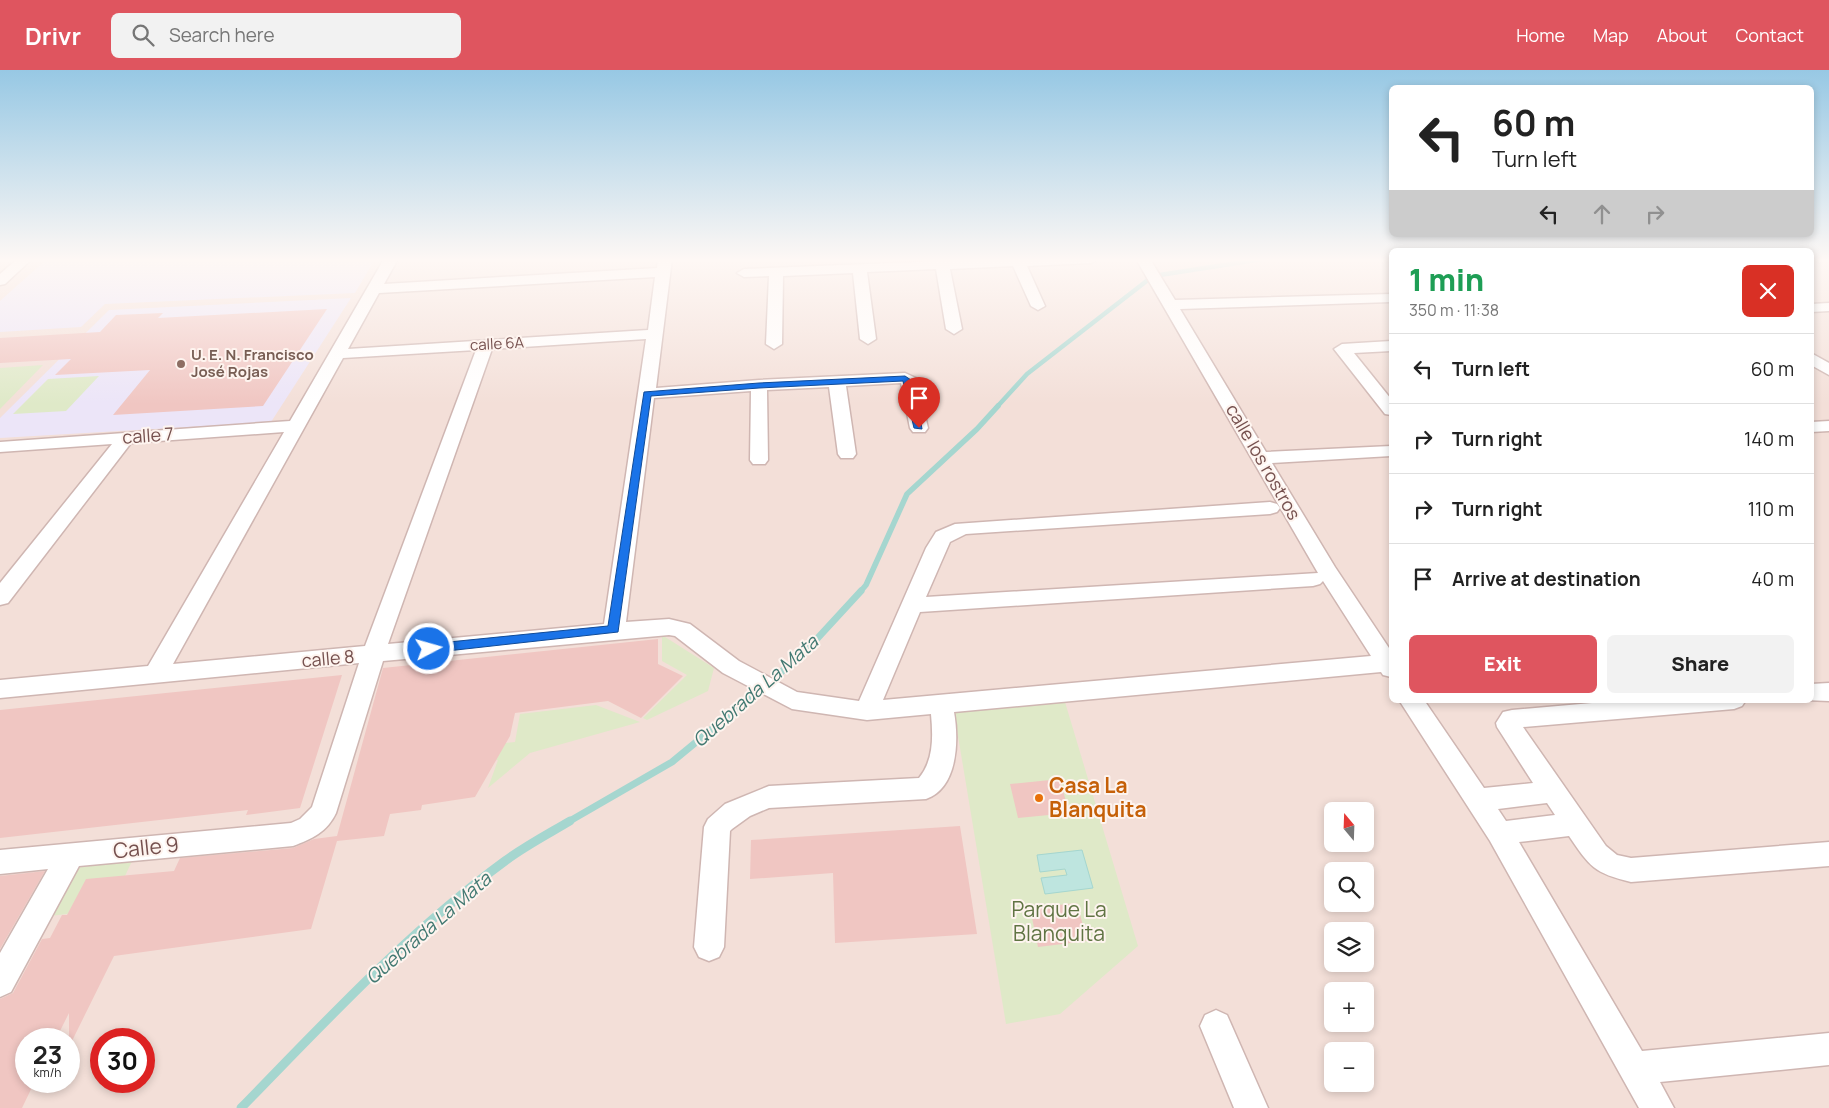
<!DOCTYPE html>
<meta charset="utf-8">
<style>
:root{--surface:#fff;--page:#f2f2f2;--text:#222;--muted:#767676;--line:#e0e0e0;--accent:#df555f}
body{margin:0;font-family:Manrope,sans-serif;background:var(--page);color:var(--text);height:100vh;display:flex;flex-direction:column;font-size:19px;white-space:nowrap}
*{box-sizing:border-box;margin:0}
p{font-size:16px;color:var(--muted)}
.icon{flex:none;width:28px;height:28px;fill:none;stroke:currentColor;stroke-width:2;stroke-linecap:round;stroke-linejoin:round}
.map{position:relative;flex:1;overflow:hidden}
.sheet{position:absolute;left:1389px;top:178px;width:425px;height:455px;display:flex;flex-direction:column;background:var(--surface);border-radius:8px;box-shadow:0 2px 8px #0003}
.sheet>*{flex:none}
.top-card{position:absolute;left:1389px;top:15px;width:425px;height:152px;border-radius:8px;box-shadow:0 2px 8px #0003;background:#fff;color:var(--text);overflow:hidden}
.needle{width:32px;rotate:341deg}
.controls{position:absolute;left:1324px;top:732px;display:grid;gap:10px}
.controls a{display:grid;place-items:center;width:50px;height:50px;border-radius:8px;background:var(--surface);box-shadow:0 2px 8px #0003;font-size:25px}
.speed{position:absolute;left:15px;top:958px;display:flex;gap:10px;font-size:25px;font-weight:700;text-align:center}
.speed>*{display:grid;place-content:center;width:65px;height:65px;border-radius:50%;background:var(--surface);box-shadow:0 2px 8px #0003;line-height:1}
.speed small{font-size:12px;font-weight:400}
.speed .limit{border:8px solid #d22;background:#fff;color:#111}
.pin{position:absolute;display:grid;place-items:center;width:42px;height:42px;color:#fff;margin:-51px -21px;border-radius:50% 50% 50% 0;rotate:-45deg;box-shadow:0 0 5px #0007}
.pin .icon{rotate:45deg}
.me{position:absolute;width:55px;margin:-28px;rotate:84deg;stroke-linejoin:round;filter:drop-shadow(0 0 4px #0008)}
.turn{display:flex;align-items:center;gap:18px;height:105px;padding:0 20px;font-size:22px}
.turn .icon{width:65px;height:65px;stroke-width:2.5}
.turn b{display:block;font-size:35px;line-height:42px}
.lanes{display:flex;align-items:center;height:48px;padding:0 20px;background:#0003;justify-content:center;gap:25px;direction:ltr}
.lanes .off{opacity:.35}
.round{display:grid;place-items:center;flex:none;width:52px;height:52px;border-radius:8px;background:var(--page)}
.summary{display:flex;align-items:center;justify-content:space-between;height:85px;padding:0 20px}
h1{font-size:30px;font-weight:800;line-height:38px;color:#1e9e55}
.action{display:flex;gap:10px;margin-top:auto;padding:10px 20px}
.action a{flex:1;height:58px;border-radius:8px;background:var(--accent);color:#fff;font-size:20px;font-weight:800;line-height:58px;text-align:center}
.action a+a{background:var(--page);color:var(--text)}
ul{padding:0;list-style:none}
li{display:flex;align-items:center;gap:15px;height:70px;padding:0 20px;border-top:1px solid var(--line)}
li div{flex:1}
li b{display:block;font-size:19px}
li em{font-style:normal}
header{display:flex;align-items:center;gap:30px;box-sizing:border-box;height:70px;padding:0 25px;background:var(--accent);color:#fff}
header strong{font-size:24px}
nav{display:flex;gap:28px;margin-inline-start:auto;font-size:18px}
.search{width:350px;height:45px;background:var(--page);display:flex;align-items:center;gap:12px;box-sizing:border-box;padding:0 18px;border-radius:8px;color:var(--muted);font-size:19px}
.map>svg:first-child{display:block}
.residential{fill:#f3dfd8;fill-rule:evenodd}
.education{fill:#ece5f8}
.green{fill:#dfe9c8}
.water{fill:#bee5df;stroke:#a5d6cf}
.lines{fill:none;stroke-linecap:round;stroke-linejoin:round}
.stream-far3{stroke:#a5d6cf;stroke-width:4.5}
.stream-far2{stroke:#a5d6cf;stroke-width:5.5}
.stream-far1{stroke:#a5d6cf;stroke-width:7}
.stream{stroke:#a5d6cf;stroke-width:9}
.building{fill:#f0c6c2}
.minor-casing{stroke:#cfb6b2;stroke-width:3}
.minor{fill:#fff;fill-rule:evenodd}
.route{fill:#1a73e8;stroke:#114b97}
.education-dot{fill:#8d6e63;stroke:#fef4ef;stroke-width:2}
.food-dot{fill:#e8710a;stroke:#fef4ef;stroke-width:2}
.labels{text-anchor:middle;stroke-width:4;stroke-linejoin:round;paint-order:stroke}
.far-street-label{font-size:15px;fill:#75504e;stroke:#fef4ef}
.far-education-label{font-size:15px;font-weight:bold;fill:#785e54;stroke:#fef4ef;text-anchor:start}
.street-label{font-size:18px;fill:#75504e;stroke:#fef4ef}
.water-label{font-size:19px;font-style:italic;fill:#427972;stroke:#fef4ef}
.near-food-label{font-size:21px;font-weight:bold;fill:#c56008;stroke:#fef4ef;text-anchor:start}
.near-street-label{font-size:21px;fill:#75504e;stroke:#fef4ef}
.near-park-label{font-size:21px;fill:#607443;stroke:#fef4ef}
</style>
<header>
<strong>Drivr</strong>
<div class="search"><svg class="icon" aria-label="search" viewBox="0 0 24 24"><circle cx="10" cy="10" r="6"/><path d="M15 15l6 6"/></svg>Search here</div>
<nav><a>Home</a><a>Map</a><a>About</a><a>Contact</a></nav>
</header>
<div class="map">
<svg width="1829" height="1038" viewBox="0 0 1829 1038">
<rect width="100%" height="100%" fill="#fcefe9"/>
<path class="residential" d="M 0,189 L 1391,189 L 1391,630 L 1811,630 L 1811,189 L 1829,189 L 1829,1038 L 0,1038 ZM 1332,741 L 1365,741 L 1365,774 L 1332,774 ZM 1332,801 L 1365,801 L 1365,834 L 1332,834 ZM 1332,861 L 1365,861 L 1365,894 L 1332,894 ZM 1332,921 L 1365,921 L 1365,954 L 1332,954 ZM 26,969 L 69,969 L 69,1011 L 26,1011 ZM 101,969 L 144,969 L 144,1011 L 101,1011 ZM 1332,981 L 1365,981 L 1365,1014 L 1332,1014 Z"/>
<path class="education" d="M 47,189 L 375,189 L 355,223 L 105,234 L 81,257 L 0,262 L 0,231 Z
M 351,228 L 271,352 L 0,368 L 0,348 L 109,240 Z"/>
<path class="green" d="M 43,295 L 0,339 L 0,298 Z
M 99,306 L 66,341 L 13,344 L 48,309 Z
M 662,565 L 714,598 L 708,621 L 647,650 L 643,648 L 687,605 L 662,591 Z
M 1065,632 L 1138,876 L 1060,944 L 1006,954 L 954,642 Z
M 596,635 L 640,652 L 530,683 L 488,718 L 498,690 L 445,696 L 449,679 L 515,672 L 520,644 Z
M 132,791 L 125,806 L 67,844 L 50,846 L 75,798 Z"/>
<path class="water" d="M 1082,780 L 1093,818 L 1045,824 L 1041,808 L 1067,805 L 1065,799 L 1040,802 L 1037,785 Z"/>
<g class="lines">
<path class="stream-far3" d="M 996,338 L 1027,304 L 1153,206 L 1263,189"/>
<path class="stream-far2" d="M 860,522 L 866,515 L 907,424 L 977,359 L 998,336"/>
<path class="stream-far1" d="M 568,752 L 672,692 L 803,584 L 861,521"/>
<path class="stream" d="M 241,1038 C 325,952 408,862 505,791 C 525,776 548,764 570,751"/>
</g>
<path class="building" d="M 327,239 L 263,336 L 113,345 L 150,300 L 55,305 L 71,289 L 0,293 L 0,268 L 100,262 L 116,245 L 163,243 L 158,248 Z
M 658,569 L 658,594 L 683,606 L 641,648 L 608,631 L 515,643 L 510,666 L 475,727 L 422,735 L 421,740 L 390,744 L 384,766 L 337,771 L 311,859 L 114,886 L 69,977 L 69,943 L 56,969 L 26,969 L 26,1011 L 35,1011 L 22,1038 L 0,1038 L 0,929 L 13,923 L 42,869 L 50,868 L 62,845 L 67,845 L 86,809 L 174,801 L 180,788 L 293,778 L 314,769 L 337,766 L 383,598 Z
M 342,605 L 300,738 L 246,745 L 248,740 L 0,768 L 0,640 Z
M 1060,709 L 1069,743 L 1018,748 L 1010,714 Z
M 960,756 L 977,864 L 835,873 L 833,803 L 750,809 L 751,770 Z
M 45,801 L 0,879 L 0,806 Z
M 1077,833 L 1087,871 L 1038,877 L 1030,838 Z"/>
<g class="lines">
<defs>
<path id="minor" d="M 17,189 L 32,189 L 5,214 L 0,215 L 0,204 Z
M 384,189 L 398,189 L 384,214 L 657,198 L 658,189 L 672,189 L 656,318 L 759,310 L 905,303 L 916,308 L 928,358 L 925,362 L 913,362 L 910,358 L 901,313 L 846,316 L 856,384 L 853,388 L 841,388 L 838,384 L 829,317 L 767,320 L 768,390 L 765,394 L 753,394 L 750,390 L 751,321 L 654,328 L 626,552 L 669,549 L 690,554 L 739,591 L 797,622 L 859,631 L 926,478 L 936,462 L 955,454 L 1270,432 L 1277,434 L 1280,438 L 1277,442 L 1270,444 L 966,464 L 950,472 L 926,527 L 1318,503 L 1136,189 L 1150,189 L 1175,230 L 1391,224 L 1391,232 L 1180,239 L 1266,382 L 1391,376 L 1391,386 L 1272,393 L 1335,497 L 1391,581 L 1391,607 L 1383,605 L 1381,602 L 954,642 C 959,670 958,718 926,729 L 769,738 L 750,746 L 732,759 L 730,761 L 724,877 L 719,887 L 709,891 L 699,887 L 694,877 L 704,757 L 708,749 L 725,734 L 769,716 L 919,708 C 934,690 933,666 931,644 L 867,650 L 792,639 L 723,603 L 675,566 L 669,565 L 383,591 L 336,743 C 327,762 312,769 293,776 L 79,796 L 11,922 L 0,927 L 0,883 L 48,799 L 0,804 L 0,780 L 291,753 L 300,749 L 312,737 L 359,593 L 0,628 L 0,610 L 148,596 L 284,362 L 131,373 L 8,533 L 0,535 L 0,513 L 112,374 L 0,382 L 0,372 L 290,351 ZM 655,207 L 648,260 L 348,279 L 379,223 ZM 646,269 L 604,554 L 388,574 L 492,279 ZM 476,280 L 365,576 L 173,594 L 343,288 ZM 1323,511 L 1371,586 L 883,630 L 920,542 L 1313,516 L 1320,514 Z
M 990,189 L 1098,189 L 1091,193 L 1027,196 L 1045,236 L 1038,240 L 1031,236 L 1013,196 L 950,199 L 962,259 L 954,264 L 946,259 L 936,199 L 867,202 L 876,269 L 868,274 L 860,269 L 853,203 L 783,206 L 782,274 L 774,279 L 766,274 L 769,206 L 744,207 L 737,203 L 744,199 Z
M 1829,233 L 1829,241 L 1811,242 L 1811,234 Z
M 1391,271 L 1391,281 L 1354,283 L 1391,329 L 1391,345 L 1385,344 L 1334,279 L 1342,274 Z
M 1811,283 L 1829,293 L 1829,305 L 1811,295 Z
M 1829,351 L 1829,361 L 1811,362 L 1811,352 Z
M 1829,613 L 1829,631 L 1805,630 L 1811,630 L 1811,614 Z
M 1399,630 L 1424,630 L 1484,718 L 1533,713 L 1497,657 L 1496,653 L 1503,642 L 1512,640 L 1626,630 L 1746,630 L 1742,636 L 1734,639 L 1523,657 L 1606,776 L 1617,785 L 1631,788 L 1829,772 L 1829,796 L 1631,812 C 1594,803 1590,797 1569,766 L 1519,772 L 1642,981 L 1829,963 L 1829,995 L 1660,1012 L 1674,1038 L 1639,1038 L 1490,771 ZM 1547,733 L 1555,745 L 1506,751 L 1498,739 Z
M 1216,940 L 1227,945 L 1268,1038 L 1234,1038 L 1200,956 L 1205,945 Z"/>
</defs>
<use href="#minor" class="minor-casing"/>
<use href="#minor" class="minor"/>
</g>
<linearGradient id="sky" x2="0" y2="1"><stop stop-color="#97c8e4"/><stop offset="0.57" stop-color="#fef8f5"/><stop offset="1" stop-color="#fef8f5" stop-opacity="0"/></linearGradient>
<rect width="1829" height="334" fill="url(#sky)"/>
<path class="route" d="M 905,306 L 914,312 L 922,359 L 914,358 L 903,311 L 759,318 L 651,326 L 618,562 L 429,583 L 423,579 L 429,574 L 608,556 L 644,322 L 759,313 Z"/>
<circle class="education-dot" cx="181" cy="294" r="5"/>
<circle class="food-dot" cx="1039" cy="728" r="5"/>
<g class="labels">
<g class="far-street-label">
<text transform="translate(497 274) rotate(-3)" y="5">calle 6A</text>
</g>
<g class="far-education-label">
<text x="191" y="290">U. E. N. Francisco<tspan x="191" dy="17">José Rojas</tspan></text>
</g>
<g class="street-label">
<text transform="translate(148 366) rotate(-4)" y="6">calle 7</text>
<text transform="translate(1263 392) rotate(60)" y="6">calle los rostros</text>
<text transform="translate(328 589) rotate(-5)" y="6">calle 8</text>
</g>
<g class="water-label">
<text transform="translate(755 621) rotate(-41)" y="7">Quebrada La Mata</text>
<text transform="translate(428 858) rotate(-41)" y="7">Quebrada La Mata</text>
</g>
<g class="near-food-label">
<text x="1049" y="723">Casa La<tspan x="1049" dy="24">Blanquita</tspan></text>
</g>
<g class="near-street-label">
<text transform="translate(146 778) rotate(-6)" y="7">Calle 9</text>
</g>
<g class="near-park-label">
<text x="1059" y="847">Parque La<tspan x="1059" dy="24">Blanquita</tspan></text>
</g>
</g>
</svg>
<div class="controls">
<a><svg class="needle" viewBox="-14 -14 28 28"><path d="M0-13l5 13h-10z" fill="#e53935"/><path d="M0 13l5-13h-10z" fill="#767676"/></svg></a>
<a><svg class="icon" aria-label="search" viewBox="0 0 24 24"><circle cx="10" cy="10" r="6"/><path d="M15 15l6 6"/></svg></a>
<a><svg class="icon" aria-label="layers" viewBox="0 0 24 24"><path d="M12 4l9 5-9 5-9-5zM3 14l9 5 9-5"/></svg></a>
<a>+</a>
<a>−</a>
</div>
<div class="speed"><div>23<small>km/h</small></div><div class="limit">30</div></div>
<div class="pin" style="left:919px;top:358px;background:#d93025"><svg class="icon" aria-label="arrive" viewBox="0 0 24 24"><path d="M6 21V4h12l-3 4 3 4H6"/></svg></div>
<svg class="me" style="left:429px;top:579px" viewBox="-20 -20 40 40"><circle r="17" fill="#1a73e8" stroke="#fff" stroke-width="3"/><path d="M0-11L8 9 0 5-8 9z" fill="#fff"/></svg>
<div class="top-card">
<div class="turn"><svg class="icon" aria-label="left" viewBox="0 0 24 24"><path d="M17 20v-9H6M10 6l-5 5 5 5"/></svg><div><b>60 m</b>Turn left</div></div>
<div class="lanes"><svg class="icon" aria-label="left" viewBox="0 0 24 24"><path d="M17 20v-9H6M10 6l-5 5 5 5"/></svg><svg class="icon off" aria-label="ahead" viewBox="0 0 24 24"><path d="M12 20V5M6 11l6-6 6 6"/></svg><svg class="icon off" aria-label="right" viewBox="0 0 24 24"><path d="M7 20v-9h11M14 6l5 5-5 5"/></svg></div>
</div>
<section class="sheet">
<div class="summary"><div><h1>1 min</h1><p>350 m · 11:38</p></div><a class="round" style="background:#d93025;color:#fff"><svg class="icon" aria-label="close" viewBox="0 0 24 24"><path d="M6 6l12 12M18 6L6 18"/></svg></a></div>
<ul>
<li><svg class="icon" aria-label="left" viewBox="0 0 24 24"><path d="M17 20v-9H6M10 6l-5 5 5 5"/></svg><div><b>Turn left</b></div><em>60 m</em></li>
<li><svg class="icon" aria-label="right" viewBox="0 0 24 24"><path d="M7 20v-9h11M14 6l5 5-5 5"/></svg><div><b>Turn right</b></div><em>140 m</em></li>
<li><svg class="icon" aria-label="right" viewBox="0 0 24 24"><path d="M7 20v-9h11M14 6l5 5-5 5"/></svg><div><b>Turn right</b></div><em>110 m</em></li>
<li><svg class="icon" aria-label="arrive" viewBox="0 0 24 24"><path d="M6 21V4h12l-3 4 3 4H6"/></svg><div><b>Arrive at destination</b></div><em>40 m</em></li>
</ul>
<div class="action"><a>Exit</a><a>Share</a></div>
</section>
</div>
